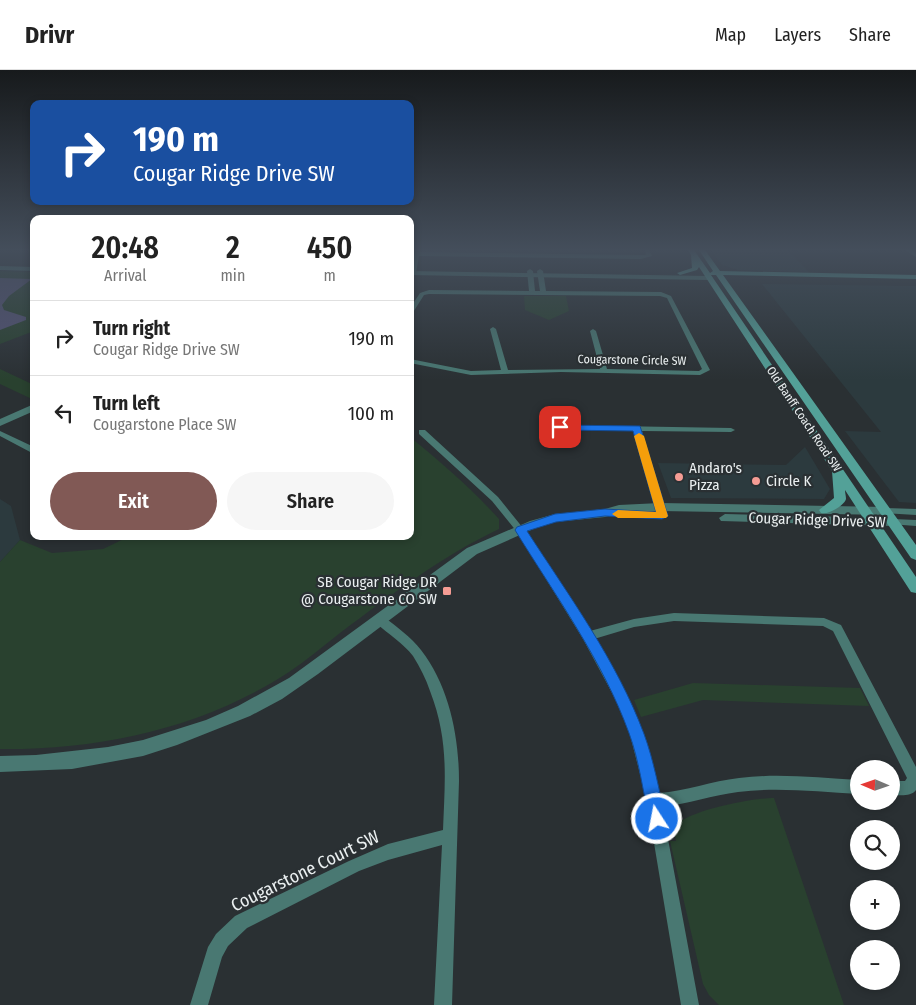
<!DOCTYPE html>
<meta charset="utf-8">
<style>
:root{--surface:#fff;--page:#f6f6f6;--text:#222;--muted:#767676;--line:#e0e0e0;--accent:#815955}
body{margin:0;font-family:"Fira Sans Condensed",sans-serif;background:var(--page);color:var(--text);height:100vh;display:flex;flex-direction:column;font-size:19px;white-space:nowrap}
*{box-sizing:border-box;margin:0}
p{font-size:16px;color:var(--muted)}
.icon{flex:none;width:28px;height:28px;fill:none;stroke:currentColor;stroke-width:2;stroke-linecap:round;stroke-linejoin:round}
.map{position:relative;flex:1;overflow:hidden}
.panel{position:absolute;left:30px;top:145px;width:384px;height:325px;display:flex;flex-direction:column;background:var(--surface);border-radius:10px;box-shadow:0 2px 8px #0003}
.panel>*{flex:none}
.guide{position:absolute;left:30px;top:30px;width:384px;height:105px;border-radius:10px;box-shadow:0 2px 8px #0003;background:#1a4fa0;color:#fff;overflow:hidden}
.needle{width:32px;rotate:272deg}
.tools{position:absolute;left:850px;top:690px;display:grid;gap:10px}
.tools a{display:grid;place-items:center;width:50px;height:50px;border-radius:50%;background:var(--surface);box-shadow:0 2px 8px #0003;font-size:25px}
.pin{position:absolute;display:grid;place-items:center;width:42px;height:42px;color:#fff;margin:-21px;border-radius:10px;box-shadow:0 2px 8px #0006}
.me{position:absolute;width:55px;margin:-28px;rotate:349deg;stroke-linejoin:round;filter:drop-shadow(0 0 4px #0008)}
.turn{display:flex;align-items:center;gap:18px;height:105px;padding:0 20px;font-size:22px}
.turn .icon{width:65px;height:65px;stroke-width:2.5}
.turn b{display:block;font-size:35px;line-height:42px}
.eta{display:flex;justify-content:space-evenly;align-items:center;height:85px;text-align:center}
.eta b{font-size:30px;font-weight:600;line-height:35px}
.cta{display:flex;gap:10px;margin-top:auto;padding:10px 20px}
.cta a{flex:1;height:58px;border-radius:30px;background:var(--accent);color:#fff;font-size:20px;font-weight:600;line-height:58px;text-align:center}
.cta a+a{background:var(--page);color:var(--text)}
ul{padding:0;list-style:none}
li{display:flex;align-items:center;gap:15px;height:75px;padding:0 20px;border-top:1px solid var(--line)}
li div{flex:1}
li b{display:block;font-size:19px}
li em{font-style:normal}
header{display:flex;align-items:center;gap:30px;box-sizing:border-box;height:70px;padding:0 25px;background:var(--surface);border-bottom:1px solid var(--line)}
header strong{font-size:24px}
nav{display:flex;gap:28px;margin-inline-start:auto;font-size:18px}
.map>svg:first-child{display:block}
.built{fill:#2c3a3e}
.green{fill:#29412f}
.water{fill:#535275}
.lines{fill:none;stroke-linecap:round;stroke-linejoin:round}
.minor{fill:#497872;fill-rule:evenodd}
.tertiary{fill:#497872;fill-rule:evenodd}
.secondary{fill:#53a198;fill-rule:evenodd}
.route{fill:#1a73e8;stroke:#114b97}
.slow{fill:#f59e0b}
.poi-dot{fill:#f59c94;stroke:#2a3033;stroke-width:2}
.labels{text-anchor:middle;stroke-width:4.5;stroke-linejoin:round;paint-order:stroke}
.far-street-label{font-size:12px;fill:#eaeff0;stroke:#2a3033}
.poi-label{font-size:15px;fill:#eaeff0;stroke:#2a3033;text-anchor:start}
.street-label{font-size:15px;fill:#eaeff0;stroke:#2a3033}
.near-street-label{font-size:18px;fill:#eaeff0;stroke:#2a3033}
</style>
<header>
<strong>Drivr</strong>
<nav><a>Map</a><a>Layers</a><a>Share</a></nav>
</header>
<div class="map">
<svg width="916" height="935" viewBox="0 0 916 935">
<rect width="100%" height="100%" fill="#2a3033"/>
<path class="built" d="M 711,180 L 787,180 L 809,202 L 738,200 L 722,195 Z
M 762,214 L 916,216 L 916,433 L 899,432 L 845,361 L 881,362 Z
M 805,377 L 830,419 L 824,429 L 671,428 L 658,393 L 786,395 Z
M 0,429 L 11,436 L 20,470 L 0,492 Z"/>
<path class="green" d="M 0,201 L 34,202 L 34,261 L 0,274 Z
M 524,226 L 566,226 L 569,241 L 549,250 L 525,240 Z
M 0,299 L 34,315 L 34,330 L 0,314 Z
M 410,367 C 442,393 472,419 499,449 L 499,459 C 442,486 391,525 340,563 C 323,576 307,590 289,602 C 203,658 101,680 0,679 L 0,492 L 20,470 L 52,483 L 103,479 L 130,466 L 410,466 Z
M 693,613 L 860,618 L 869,636 L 703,630 L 641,647 L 634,630 Z
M 774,728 L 844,935 L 719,935 L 709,925 L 703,914 L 670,771 L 676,771 L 674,761 L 675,756 C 689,740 753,728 774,728 Z"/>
<path class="water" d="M 0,208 L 32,209 L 9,226 L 2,235 L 4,240 L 26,247 L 26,250 L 0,260 Z"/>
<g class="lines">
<path class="minor" d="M 415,180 L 420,180 L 420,182 L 641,185 L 646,185 L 645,180 L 649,180 L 652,186 L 641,189 L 419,186 L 416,203 L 413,205 L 410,203 Z
M 905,180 L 911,180 L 916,183 L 916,187 Z
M 530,199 L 533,201 L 535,221 L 540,221 L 537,201 L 540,199 L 543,201 L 546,221 L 661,222 L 671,226 L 710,300 L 700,305 L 561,302 L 471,305 L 410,293 L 410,289 L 471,301 L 501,300 L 490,259 L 493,257 L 496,259 L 508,300 L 600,299 L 590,261 L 593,259 L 596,261 L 607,299 L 699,301 L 702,299 L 667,228 L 660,226 L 429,224 L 424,225 L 412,244 L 410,245 L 410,238 L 420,223 L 429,220 L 529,221 L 527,201 Z
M 557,355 L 731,358 L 735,360 L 731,362 L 642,361 L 667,446 L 662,449 L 657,446 L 634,361 L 560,359 L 557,359 Z
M 419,360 L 425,360 L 498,427 L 523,458 L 590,561 L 634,549 L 674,543 L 824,548 L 841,555 L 916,697 L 916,720 C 911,727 900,725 891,725 L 891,711 L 905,711 L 907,708 L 833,561 L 823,556 L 674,551 L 634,557 L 594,569 L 630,632 L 644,665 L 659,723 C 686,721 712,711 739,708 C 779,703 819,708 859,710 L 859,724 C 819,722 778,717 738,722 C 713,725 688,734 662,737 L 699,935 L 681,935 L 647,731 L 630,665 L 618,634 L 583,569 L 517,462 L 492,431 L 419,364 Z
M 0,361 L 34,377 L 34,384 L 0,366 Z
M 886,438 L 916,439 L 916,445 L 883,443 L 881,441 L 883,439 Z
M 893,449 L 916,450 L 916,456 L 890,454 L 888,452 L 890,450 Z
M 380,546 L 384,547 C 397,557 411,567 421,580 C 449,616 459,666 459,711 L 452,935 L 434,935 L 442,775 L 388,790 L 359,801 L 247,858 L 228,876 L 222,887 L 208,935 L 190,935 L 208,877 L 216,864 L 235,846 L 349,791 L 388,774 L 443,760 C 445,709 449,670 430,621 C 426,609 420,597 413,586 C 403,573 388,564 376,553 L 374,550 L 376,547 Z"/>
<path class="tertiary" d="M 0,196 L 34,197 L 34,201 L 0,200 Z
M 410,201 L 709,206 L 713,208 L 709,210 L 410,205 Z
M 34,334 L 34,341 L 0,356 L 0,349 Z
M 660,433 L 886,437 L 892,441 L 886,445 L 660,441 L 619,443 L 605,447 L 555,452 L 538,457 L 477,484 L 318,604 L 282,629 L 250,646 L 177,675 L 143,686 L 72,699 L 0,702 L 0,686 L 36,685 L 108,677 L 143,670 L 206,650 L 238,636 L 289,608 L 467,478 L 530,451 L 555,444 L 605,439 L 619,435 Z
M 725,444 L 893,448 L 899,452 L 893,456 L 721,451 L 719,448 Z"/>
<path class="secondary" d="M 688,180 L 694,180 L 710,203 L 713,201 L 699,180 L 705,180 L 720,201 L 916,205 L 916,209 L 723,205 L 916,475 L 916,490 L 911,488 L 716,205 L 711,205 L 916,507 L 916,523 L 911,522 L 845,420 C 845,423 846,426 846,429 C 844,436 828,445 821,443 L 819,440 L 834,428 L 832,401 L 699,197 L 697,200 L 680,205 L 677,203 L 692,198 L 691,185 Z"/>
</g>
<linearGradient id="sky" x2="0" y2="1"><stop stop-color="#171a1c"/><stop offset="0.58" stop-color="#444e5b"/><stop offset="1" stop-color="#444e5b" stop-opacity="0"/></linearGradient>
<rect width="916" height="310" fill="url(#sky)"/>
<path class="route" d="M 557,355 L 640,356 L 668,446 L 662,449 L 605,446 L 556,452 L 527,461 C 569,526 617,591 644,664 C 654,691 659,721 666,749 L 663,755 L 657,758 L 651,755 L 649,749 C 643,721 639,690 629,663 C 603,591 555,525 515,460 L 517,457 L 555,444 L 605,439 L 656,442 L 633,361 L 560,360 L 557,359 Z"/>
<path class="slow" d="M 639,363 L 644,366 L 668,446 L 666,448 L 618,448 L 612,444 L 618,440 L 656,442 L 634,366 Z"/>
<g class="poi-dot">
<circle cx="679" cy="407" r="5"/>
<circle cx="756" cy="411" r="5"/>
<rect x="442" y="516" width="10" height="10" rx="2.5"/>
</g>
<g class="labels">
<g class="far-street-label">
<text transform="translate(632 290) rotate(1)" y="4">Cougarstone Circle SW</text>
<text transform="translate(804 349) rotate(56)" y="4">Old Banff Coach Road SW</text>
</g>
<g class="poi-label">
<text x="689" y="403">Andaro's<tspan x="689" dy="17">Pizza</tspan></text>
<text x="766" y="416">Circle K</text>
<text x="437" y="517" text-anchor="end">SB Cougar Ridge DR<tspan x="437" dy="17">@ Cougarstone CO SW</tspan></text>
</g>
<g class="street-label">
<text transform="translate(817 450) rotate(2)" y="5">Cougar Ridge Drive SW</text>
</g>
<g class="near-street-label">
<text transform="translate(305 801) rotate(-26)" y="6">Cougarstone Court SW</text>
</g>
</g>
</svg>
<div class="tools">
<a><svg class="needle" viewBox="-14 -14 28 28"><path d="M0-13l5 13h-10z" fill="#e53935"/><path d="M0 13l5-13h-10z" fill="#767676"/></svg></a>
<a><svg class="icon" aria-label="search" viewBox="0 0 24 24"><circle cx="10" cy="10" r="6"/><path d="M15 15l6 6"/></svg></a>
<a>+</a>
<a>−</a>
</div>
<div class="pin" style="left:560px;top:357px;background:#d93025"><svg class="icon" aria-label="arrive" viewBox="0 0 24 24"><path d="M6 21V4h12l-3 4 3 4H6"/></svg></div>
<svg class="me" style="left:657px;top:749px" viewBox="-20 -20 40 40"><circle r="17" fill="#1a73e8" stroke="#fff" stroke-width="3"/><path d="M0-11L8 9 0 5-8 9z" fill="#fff"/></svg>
<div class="guide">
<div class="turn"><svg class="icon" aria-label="right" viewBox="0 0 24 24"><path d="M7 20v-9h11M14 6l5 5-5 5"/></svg><div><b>190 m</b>Cougar Ridge Drive SW</div></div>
</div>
<section class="panel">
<div class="eta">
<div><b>20:48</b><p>Arrival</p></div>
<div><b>2</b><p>min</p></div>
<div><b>450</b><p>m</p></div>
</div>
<ul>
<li><svg class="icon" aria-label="right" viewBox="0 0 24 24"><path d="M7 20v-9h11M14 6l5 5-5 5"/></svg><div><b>Turn right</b><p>Cougar Ridge Drive SW</p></div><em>190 m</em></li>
<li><svg class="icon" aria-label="left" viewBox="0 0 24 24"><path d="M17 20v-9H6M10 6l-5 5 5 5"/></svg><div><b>Turn left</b><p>Cougarstone Place SW</p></div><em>100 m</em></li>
</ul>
<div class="cta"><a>Exit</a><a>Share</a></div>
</section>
</div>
